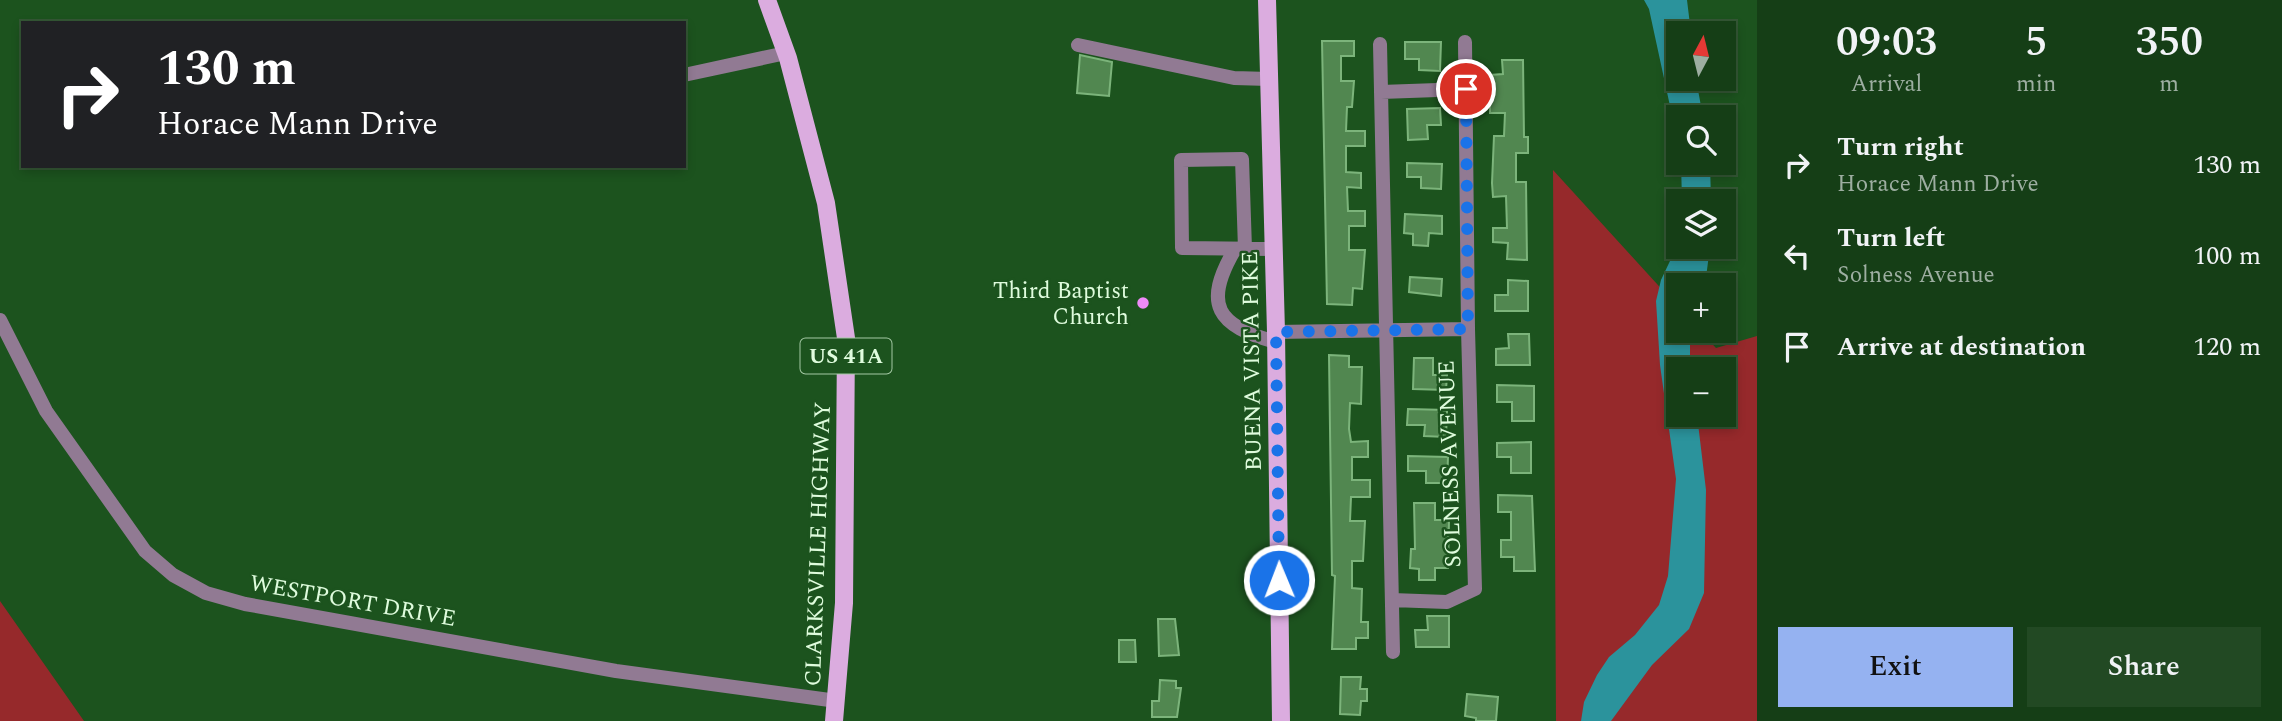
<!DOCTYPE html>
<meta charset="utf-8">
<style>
:root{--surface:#153e16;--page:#224923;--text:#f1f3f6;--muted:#9daea1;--line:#345735;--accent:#95b2f1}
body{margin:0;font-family:Spectral,serif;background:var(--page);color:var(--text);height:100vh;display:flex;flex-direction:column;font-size:26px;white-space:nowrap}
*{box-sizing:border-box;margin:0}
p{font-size:23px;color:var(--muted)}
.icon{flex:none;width:38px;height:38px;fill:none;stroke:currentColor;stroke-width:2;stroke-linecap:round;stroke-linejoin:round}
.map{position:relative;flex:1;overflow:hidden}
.drawer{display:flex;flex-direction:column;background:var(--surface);width:525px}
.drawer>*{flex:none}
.hud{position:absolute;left:21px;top:21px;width:665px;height:147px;border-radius:0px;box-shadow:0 4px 10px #0003,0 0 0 2px var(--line);background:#202124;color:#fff;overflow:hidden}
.needle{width:46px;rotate:7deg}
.controls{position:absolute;left:1666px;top:21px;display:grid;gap:14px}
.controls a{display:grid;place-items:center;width:70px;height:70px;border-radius:0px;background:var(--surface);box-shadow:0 4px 10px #0003,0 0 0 2px var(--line);font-size:35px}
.pin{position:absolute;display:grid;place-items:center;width:60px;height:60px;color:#fff;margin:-30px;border:4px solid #fff;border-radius:50%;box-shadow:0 2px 7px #0007}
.me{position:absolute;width:77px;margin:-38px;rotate:359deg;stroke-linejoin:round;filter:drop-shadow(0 0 5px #0008)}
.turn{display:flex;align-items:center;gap:24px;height:147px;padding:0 21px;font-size:32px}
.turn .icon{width:91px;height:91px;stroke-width:2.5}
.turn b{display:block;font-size:49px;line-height:60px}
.eta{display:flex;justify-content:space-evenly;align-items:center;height:119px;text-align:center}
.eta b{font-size:42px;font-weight:600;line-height:49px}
.cta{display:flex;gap:14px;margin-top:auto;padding:14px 21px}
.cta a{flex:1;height:80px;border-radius:0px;background:var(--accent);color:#111;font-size:28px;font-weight:600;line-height:80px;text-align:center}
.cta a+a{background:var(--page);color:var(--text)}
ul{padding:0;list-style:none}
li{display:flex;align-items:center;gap:21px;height:91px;padding:0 21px}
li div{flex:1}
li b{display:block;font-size:26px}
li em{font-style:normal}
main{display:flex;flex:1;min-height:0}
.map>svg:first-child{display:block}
.green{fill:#96292b;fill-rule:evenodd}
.water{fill:#2b939c}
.building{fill:#518750;stroke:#7cb47b;stroke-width:2}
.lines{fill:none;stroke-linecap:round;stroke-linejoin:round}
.minor{stroke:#917a93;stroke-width:14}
.major{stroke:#dbacdf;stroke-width:18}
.route{stroke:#1a73e8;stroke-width:12;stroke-dasharray:0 21.6}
.poi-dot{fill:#ee8bf8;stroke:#1c531e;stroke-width:2.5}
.labels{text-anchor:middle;stroke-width:5;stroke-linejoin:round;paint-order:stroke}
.shield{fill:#1c531e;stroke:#a4c9a4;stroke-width:2}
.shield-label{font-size:21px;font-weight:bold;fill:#dffcdd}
.poi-label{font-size:23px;fill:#dffcdd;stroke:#1c531e;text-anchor:end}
.street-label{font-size:23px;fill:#dffcdd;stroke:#1c531e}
</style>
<main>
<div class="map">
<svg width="1757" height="721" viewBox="0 0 1757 721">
<rect width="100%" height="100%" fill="#1c531e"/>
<path class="green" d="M 1553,170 L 1678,307 L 1678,331 L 1700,331 L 1716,348 L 1757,336 L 1757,721 L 1556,721 ZM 1678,369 L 1724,369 L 1724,415 L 1678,415 Z
M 0,601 L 84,721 L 0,721 Z"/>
<path class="water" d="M 1644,0 L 1687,0 L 1691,33 L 1678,33 L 1678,79 L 1696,79 L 1703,117 L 1678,117 L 1678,143 L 1649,9 Z
M 1681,163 L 1710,163 L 1711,201 L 1682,201 Z
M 1678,244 L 1710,247 L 1705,285 L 1678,285 L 1678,331 L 1690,331 L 1690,369 L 1678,369 L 1678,415 L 1697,415 L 1706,490 L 1704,593 L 1689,629 L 1652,665 L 1611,721 L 1581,721 L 1584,702 L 1597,675 L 1609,657 L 1635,635 L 1659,605 L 1668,576 L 1676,479 L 1660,365 L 1656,301 L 1661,280 Z"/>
<path class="building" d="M 1322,41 L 1354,41 L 1354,56 L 1341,56 L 1341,81 L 1354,81 L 1352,107 L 1347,107 L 1346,131 L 1365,131 L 1365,146 L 1346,146 L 1346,172 L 1361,173 L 1361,188 L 1347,187 L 1348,211 L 1365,211 L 1365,226 L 1349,226 L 1349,250 L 1365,250 L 1362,289 L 1353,288 L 1352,305 L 1327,304 Z
M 1405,42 L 1441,42 L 1440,71 L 1419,70 L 1419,59 L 1405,59 Z
M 1080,55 L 1112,62 L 1109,96 L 1077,93 Z
M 1502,60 L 1523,60 L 1524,137 L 1528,137 L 1528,153 L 1516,153 L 1516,182 L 1526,182 L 1527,260 L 1507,259 L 1508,243 L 1493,242 L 1493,228 L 1507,228 L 1506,196 L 1493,197 L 1492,183 L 1494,136 L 1504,136 L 1505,113 L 1490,113 L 1490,75 L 1503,74 Z
M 1440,108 L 1441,125 L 1427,125 L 1428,139 L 1408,140 L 1407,109 Z
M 1407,163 L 1442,164 L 1441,189 L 1421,188 L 1421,177 L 1407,177 Z
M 1405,214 L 1442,216 L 1442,234 L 1429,233 L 1428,246 L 1413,245 L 1413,234 L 1404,233 Z
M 1410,277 L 1442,279 L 1441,296 L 1409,292 Z
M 1508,280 L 1528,281 L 1528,311 L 1495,311 L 1495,295 L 1508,295 Z
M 1508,334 L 1529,334 L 1530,365 L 1496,365 L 1496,349 L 1509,348 Z
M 1329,355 L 1349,356 L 1349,367 L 1362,367 L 1361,404 L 1350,403 L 1349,429 L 1351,442 L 1368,441 L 1368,457 L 1352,457 L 1352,480 L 1370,480 L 1370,497 L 1351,497 L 1350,521 L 1365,521 L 1363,561 L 1352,561 L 1352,588 L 1362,589 L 1361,622 L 1368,622 L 1368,638 L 1356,638 L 1356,649 L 1332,649 L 1335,576 L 1332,575 Z
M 1414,358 L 1433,358 L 1433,375 L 1447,375 L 1446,390 L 1413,389 Z
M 1497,385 L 1534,386 L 1534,421 L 1512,421 L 1512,402 L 1497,402 Z
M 1408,409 L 1447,410 L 1446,437 L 1424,436 L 1425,425 L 1407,425 Z
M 1531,442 L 1531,473 L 1511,473 L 1511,457 L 1497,457 L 1497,443 Z
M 1408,456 L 1448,457 L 1447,483 L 1426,483 L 1426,471 L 1408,471 Z
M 1498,495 L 1532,496 L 1535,571 L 1514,571 L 1514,557 L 1501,557 L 1501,540 L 1511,540 L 1511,512 L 1498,512 Z
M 1414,503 L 1435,503 L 1435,520 L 1449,520 L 1448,568 L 1435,568 L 1435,580 L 1419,580 L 1419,569 L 1410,568 L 1411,549 L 1415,549 Z
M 1427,616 L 1449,616 L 1449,647 L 1416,647 L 1415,630 L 1428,630 Z
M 1158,619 L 1175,619 L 1179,655 L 1159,656 Z
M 1119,640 L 1135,640 L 1136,662 L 1119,662 Z
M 1341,677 L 1361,677 L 1360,689 L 1367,689 L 1367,701 L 1361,701 L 1360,715 L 1340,714 Z
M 1160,680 L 1176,681 L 1176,688 L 1181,688 L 1177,717 L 1152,717 L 1152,701 L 1159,701 Z
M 1467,694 L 1498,697 L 1496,721 L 1476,721 L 1476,718 L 1465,716 Z"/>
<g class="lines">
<path class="minor" d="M 1380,44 L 1393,652
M 1078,45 L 1234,78 L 1269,79
M 684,75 L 786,53
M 1381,92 L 1466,89
M 1235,249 C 1202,305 1217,326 1276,342
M 1245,249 L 1242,159 L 1181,160 L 1182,248 L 1274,249
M 0,320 L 46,411 L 145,551 L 173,575 L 206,593 L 245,604 L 616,671 L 837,701
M 1276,332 L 1468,329
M 1392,600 L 1447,602 L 1475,589 L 1468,329 L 1465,42"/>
<path class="major" d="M 767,0 L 788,58 L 826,203 L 846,338 L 844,603 L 834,721
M 1267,0 L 1276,332 L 1281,721"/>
</g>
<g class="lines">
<path class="route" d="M 1279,580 L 1276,332 L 1468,329 L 1466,89"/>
</g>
<circle class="poi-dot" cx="1143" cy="303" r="7"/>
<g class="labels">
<rect class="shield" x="800.5" y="338.5" width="91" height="35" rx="5"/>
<g class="shield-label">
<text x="846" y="363">US 41A</text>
</g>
<g class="poi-label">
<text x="1129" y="298">Third Baptist<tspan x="1129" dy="26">Church</tspan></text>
</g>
<g class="street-label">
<text transform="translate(1251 361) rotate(-91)" y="8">BUENA VISTA PIKE</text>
<text transform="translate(1449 464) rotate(-92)" y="8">SOLNESS AVENUE</text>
<text transform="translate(817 544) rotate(-88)" y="8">CLARKSVILLE HIGHWAY</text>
<text transform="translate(353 600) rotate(10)" y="8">WESTPORT DRIVE</text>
</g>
</g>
</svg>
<div class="controls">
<a><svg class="needle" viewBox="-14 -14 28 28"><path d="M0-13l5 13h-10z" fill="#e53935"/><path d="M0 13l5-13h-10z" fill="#9daea1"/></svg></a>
<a><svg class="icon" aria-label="search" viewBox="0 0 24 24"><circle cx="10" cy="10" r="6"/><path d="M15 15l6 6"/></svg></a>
<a><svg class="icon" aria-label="layers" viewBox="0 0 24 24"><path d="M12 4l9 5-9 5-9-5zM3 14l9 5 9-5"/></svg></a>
<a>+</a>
<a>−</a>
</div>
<div class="pin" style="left:1466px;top:89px;background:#d93025"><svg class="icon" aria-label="arrive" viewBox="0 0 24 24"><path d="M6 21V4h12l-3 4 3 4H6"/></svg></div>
<svg class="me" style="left:1279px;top:580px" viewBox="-20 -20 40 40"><circle r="17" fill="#1a73e8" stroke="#fff" stroke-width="3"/><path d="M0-11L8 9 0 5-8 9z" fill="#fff"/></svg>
<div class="hud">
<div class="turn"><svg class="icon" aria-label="right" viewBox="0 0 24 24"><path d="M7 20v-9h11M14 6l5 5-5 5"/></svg><div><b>130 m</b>Horace Mann Drive</div></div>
</div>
</div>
<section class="drawer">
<div class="eta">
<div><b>09:03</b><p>Arrival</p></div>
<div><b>5</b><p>min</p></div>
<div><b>350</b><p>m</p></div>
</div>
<ul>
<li><svg class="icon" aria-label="right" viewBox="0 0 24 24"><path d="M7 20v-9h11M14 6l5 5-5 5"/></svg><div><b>Turn right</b><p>Horace Mann Drive</p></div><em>130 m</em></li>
<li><svg class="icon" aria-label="left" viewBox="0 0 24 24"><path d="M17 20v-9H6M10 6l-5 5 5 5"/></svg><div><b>Turn left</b><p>Solness Avenue</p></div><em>100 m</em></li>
<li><svg class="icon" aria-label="arrive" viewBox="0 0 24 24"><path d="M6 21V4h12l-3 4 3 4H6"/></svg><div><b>Arrive at destination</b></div><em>120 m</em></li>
</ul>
<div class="cta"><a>Exit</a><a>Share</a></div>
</section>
</main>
